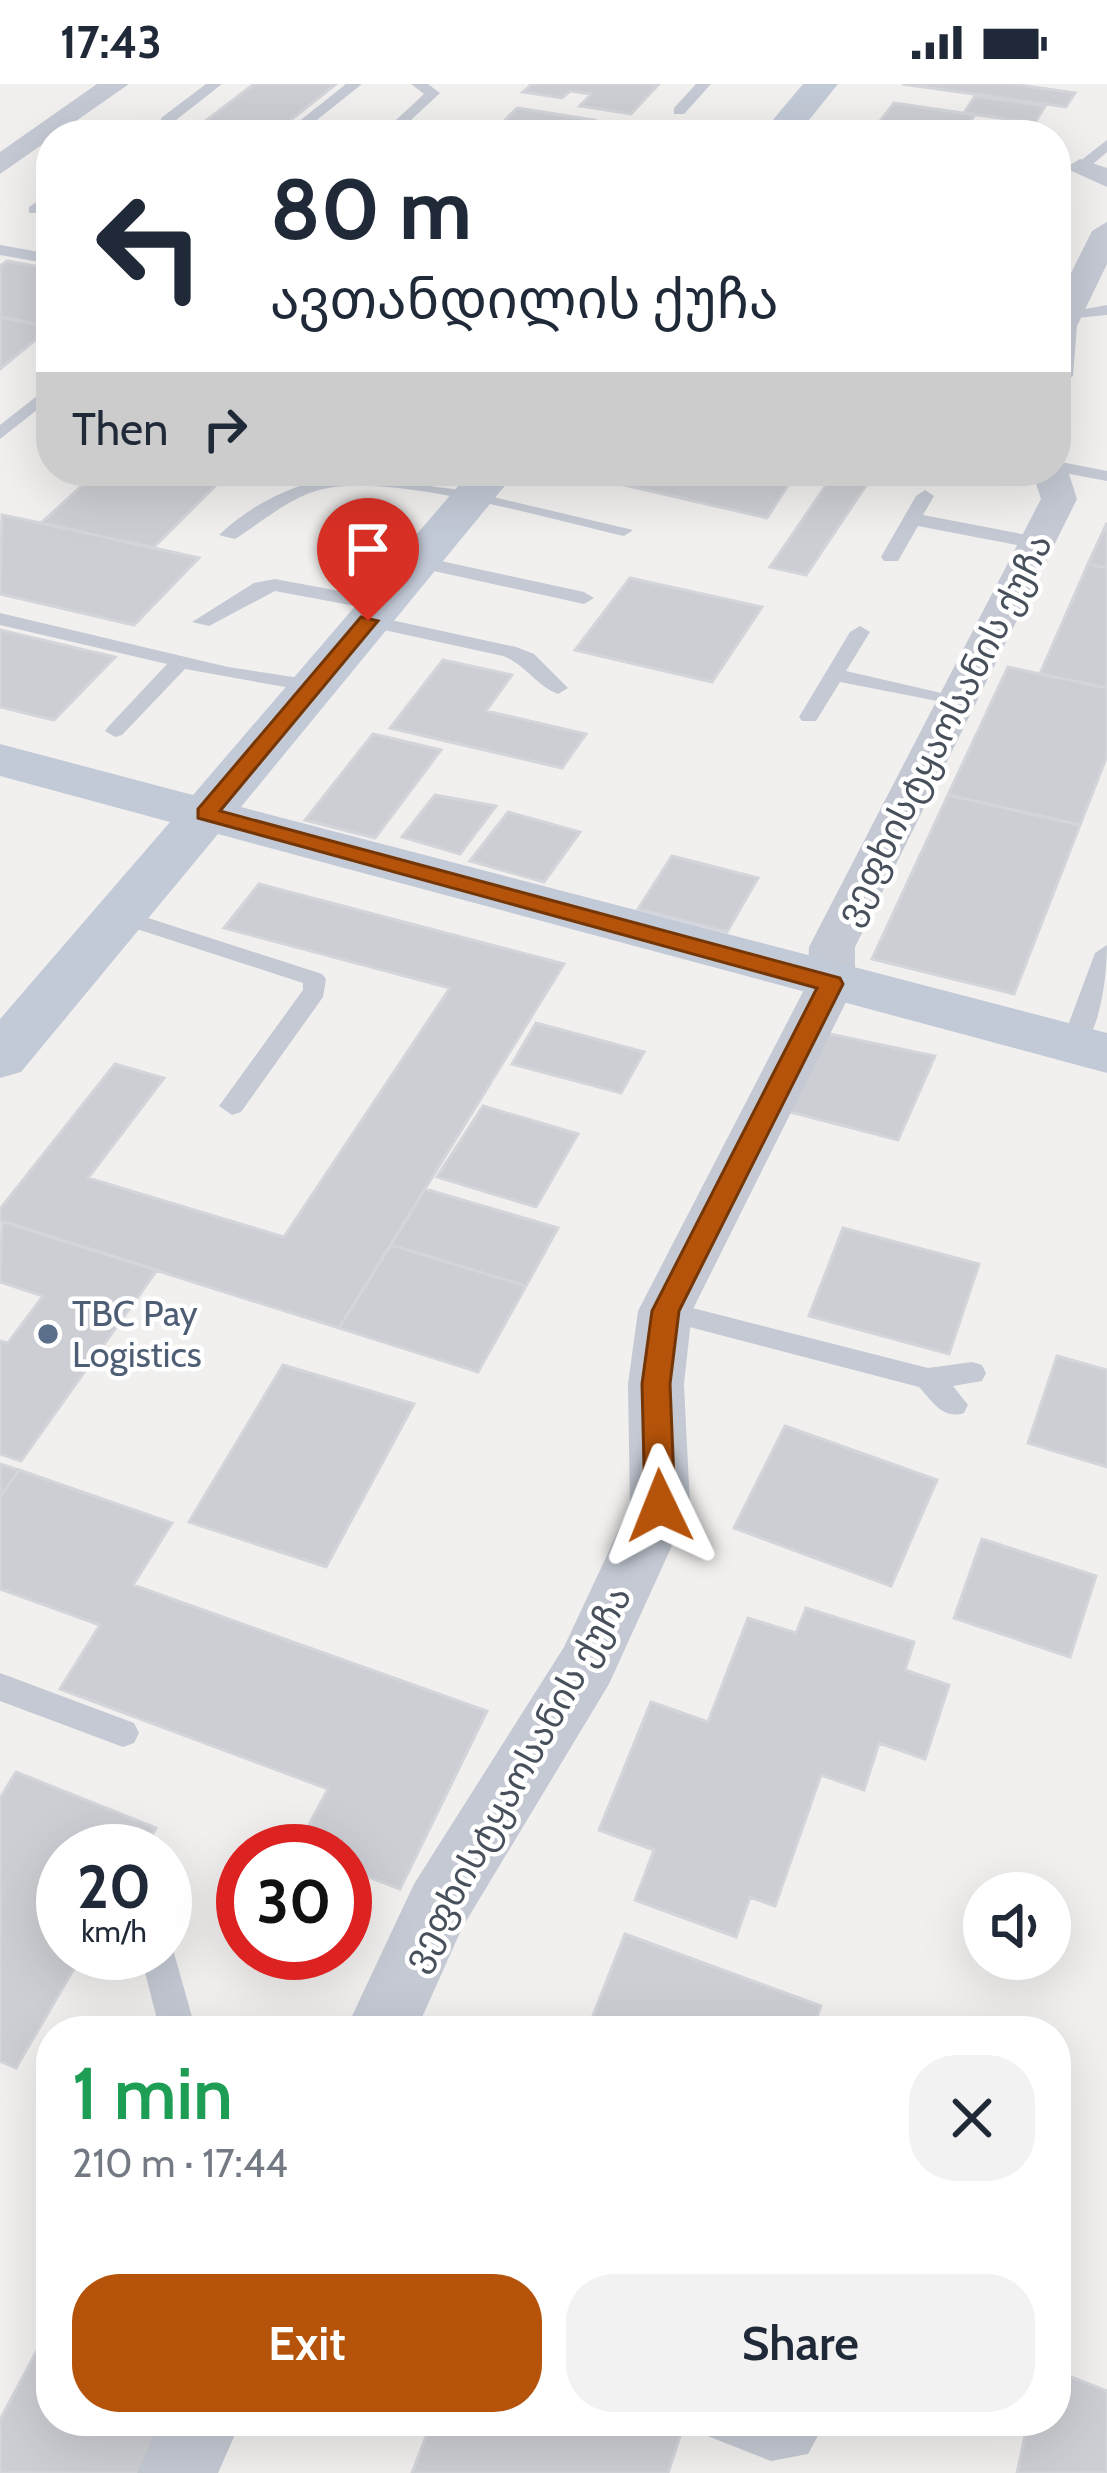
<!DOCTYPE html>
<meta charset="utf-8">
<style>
:root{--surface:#fff;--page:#f2f2f3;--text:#1f2937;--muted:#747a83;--accent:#b45309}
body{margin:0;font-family:Cabin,"Noto Sans Georgian",sans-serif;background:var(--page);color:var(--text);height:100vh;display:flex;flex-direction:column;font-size:45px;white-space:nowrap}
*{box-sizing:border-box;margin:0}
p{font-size:39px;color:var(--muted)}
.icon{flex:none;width:66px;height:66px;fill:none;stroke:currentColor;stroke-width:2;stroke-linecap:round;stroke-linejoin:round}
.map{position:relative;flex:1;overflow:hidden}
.details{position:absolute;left:36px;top:1932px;width:1035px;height:420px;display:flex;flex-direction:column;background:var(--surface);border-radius:48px;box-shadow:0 12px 48px #0002}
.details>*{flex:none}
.guide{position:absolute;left:36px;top:36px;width:1035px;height:366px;border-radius:48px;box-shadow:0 12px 48px #0002;background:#fff;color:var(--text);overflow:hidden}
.buttons{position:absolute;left:963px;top:1788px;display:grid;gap:24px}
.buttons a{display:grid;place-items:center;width:108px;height:108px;border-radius:50%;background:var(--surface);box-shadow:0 12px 48px #0002;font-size:60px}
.speed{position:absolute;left:36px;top:1740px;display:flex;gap:24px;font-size:60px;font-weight:700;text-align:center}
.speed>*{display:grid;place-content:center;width:156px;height:156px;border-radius:50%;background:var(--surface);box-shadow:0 12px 48px #0002;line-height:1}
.speed small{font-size:30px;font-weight:400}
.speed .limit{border:18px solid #d22;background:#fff;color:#111}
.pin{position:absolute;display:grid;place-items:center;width:102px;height:102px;color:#fff;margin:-123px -51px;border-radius:50% 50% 50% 0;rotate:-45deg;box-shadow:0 0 12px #0007}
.pin .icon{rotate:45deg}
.me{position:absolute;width:132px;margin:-66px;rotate:358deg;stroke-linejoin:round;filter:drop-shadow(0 0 9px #0008)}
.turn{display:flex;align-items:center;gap:42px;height:252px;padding:0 36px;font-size:54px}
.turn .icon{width:156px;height:156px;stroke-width:2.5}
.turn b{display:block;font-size:84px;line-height:102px}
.then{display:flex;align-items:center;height:114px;padding:0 36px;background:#0003;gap:24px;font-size:45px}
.round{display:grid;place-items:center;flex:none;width:126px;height:126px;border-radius:48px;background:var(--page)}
.headline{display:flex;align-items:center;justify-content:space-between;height:204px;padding:0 36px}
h1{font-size:72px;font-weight:600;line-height:90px;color:#1e9e55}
.action{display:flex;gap:24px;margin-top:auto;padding:24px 36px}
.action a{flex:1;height:138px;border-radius:48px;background:var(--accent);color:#fff;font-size:48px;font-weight:600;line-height:138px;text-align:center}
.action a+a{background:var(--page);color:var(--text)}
.status{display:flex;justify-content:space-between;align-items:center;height:84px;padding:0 60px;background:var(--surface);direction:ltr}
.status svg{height:33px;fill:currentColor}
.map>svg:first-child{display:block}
.building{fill:#ccced3;stroke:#d4d5da;stroke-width:3}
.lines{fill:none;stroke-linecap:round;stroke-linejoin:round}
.lane{fill:#c4c9d3;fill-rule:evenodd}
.street{fill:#c4c9d3;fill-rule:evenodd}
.secondary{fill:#c3cad7;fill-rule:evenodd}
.route{fill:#b45309;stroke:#753606;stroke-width:3}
.service-dot{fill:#5c6f8a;stroke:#fff;stroke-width:4.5}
.labels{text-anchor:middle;stroke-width:9;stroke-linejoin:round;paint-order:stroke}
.street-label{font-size:36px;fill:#48505c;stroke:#fff}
.service-label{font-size:36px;fill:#4e5e75;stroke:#fff;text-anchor:start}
</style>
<div class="status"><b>17:43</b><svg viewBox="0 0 49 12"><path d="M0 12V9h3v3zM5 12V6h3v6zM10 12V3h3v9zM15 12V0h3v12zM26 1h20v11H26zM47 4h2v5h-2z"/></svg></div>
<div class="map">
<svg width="1107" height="2389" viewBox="0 0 1107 2389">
<rect width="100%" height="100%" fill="#f2f0ef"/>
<path class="building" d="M 254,0 L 336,0 L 272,51 L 187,51 Z
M 532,0 L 659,0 L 631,30 L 580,22 L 591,10 L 570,7 L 562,14 L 523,8 Z
M 902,0 L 1012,0 L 1075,9 L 1066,23 Z
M 975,12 L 1045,22 L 1035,39 L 964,29 Z
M 894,19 L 975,31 L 961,51 L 869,51 Z
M 517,24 L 594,36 L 579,51 L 499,42 Z
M 486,40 L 499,42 L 558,51 L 474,51 Z
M 7,177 L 51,185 L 51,243 L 0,233 L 0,182 Z
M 0,233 L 51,243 L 0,285 Z
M 98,387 L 230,387 L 153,464 L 41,439 Z
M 615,387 L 797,387 L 767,434 L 607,397 Z
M 836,387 L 871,394 L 806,491 L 770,483 Z
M 2,431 L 41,439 L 199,474 L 134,541 L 0,510 Z
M 1107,439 L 1107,484 L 1088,480 Z
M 1088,480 L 1107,484 L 1107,604 L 1040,590 Z
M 630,494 L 762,523 L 712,598 L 575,566 Z
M 0,546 L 115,573 L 54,636 L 0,623 Z
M 443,576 L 512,591 L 486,627 L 586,650 L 562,684 L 390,644 Z
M 1008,583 L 1107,604 L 1107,672 L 1080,741 L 948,711 Z
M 373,650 L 441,666 L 375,754 L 305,736 Z
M 435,711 L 496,722 L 460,770 L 402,753 Z
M 948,711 L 1080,741 L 1014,910 L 872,875 Z
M 508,728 L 580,748 L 544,798 L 470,777 Z
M 672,772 L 758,794 L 727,848 L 638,825 Z
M 259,800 L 564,880 L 339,1244 L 0,1137 L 0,1125 L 115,980 L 164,994 L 88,1094 L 284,1153 L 450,904 L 224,844 Z
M 536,939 L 644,968 L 621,1009 L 512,980 Z
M 820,948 L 935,972 L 898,1056 L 775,1024 Z
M 483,1022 L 578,1050 L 536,1123 L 437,1093 Z
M 425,1105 L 558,1144 L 526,1202 L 391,1161 Z
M 2,1137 L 157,1186 L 21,1377 L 0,1370 L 0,1257 L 8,1259 L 43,1212 L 0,1198 Z
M 843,1144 L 979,1180 L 949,1270 L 809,1232 Z
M 391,1161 L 526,1202 L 478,1288 L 339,1244 Z
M 1057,1272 L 1107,1286 L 1107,1383 L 1028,1359 Z
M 283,1281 L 414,1320 L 326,1483 L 189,1438 Z
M 785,1342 L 937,1396 L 891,1502 L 734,1444 Z
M 0,1380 L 19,1386 L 0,1413 Z
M 19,1386 L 172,1439 L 133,1501 L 487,1627 L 400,1805 L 345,1784 L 345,1767 L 296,1765 L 328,1705 L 60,1605 L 100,1541 L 0,1505 L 0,1413 Z
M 982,1455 L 1096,1492 L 1070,1573 L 954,1534 Z
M 806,1524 L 914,1558 L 905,1586 L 949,1601 L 925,1675 L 879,1659 L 864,1706 L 821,1691 L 775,1822 L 750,1813 L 736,1853 L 635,1816 L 654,1766 L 599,1746 L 651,1618 L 708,1638 L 748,1534 L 796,1549 Z
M 16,1688 L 156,1744 L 143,1767 L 63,1767 L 63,1869 L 83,1869 L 16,1984 L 0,1977 L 0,1714 Z
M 625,1850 L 821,1922 L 812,1947 L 587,1947 Z
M 51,2240 L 51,2337 L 171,2337 L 146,2389 L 0,2389 L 0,2336 Z
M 1056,2287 L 1107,2307 L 1107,2389 L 1017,2389 L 1028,2337 L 1056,2337 Z
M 432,2337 L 685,2337 L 668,2389 L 412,2389 Z"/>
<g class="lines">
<path class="lane" d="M 206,0 L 222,0 L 171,40 L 161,40 L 161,34 Z
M 346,0 L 362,0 L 298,51 L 282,51 Z
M 411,0 L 428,0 L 440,9 L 395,51 L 380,51 L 424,10 Z
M 696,0 L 711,0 L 684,30 L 674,30 L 674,24 Z
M 54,39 L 106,47 L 113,51 L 49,46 L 49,40 Z
M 1107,56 L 1107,68 L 1085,87 L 1075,87 L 1075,81 Z
M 51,108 L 51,120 L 39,129 L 29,129 L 29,123 Z
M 0,161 L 51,170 L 51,180 L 0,171 Z
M 1107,221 L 1107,231 L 1066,235 L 1058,230 Z
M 51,301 L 51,315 L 0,355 L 0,341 Z
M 1056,377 L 1107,387 L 1107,397 L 1054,387 Z
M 345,391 L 468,407 L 633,446 L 624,452 C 548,435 395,389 323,405 C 291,412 262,438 235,455 L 219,451 C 252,419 299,397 345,391 Z
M 925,406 L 934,412 L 923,431 L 1037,453 L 1046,459 L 1037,465 L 918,442 L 898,477 L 884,477 L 881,473 L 916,412 Z
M 418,472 L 584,508 L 594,514 L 584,520 L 411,482 L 411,474 Z
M 275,495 L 382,515 L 392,521 L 382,527 L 275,507 L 209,542 L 192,538 L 254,499 Z
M 0,529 L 228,583 L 313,596 L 323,602 L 313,608 L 185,585 L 122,651 L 115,653 L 105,647 L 108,643 L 167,580 L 0,541 Z
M 368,531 L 516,563 L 534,570 L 568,604 L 558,610 C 537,602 525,580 503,572 L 361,541 L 361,533 Z
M 860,542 L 870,548 L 846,587 L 963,614 L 963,622 L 840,598 L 816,637 L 802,637 L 799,633 L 850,548 Z
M 120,825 L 322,890 L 326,895 L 323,913 L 241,1028 L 232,1031 L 219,1022 L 303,906 L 303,899 L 112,837 L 109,832 Z
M 1107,861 C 1107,888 1101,959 1073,968 L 1064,966 L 1061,960 L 1095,869 Z
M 665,1217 L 928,1284 L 972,1278 L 982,1281 L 986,1289 L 982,1297 L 953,1302 L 968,1321 L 964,1329 C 943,1336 932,1317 919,1303 L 655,1234 L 651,1227 L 655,1220 Z
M 0,1589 L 134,1639 L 139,1649 L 134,1659 L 123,1663 L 0,1617 Z
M 165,1856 L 174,1869 L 196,1947 L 160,1947 L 140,1869 L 165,1869 Z
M 699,2337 L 826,2337 L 808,2370 L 771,2377 L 705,2351 Z"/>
<path class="street" d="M 97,0 L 129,0 L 0,90 L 0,68 Z
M 1080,75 L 1107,84 L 1107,103 L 1065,84 Z
M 1107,138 L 1107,180 L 1077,242 L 1073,292 L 1056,302 L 1056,219 L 1092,147 Z
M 1056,378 L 1068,387 L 1077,415 L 855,863 L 855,900 L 692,1227 L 684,1300 L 690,1422 L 609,1600 L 462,1844 L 416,1947 L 345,1947 L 414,1800 L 564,1563 L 630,1422 L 628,1300 L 638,1227 L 807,900 L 809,863 L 1041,415 L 1032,387 L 1056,387 Z
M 160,2337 L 241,2337 L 218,2389 L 137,2389 Z"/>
<path class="secondary" d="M 803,0 L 838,0 L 797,51 L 760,51 Z
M 471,387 L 517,387 L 241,723 L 1107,949 L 1107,989 L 218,750 L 21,988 L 0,994 L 0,935 L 170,738 L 0,692 L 0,660 L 193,711 Z"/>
</g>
<path class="route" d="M 361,533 L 378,537 L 220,727 L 840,894 L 843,900 L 679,1227 L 670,1300 L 675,1422 L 671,1431 L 660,1434 L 645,1422 L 642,1300 L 652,1227 L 817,904 L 198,734 L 198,725 Z"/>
<circle class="service-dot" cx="48" cy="1250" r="12"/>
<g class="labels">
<g class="street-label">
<text transform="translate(943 645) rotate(-63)" y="13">ვეფხისტყაოსანის ქუჩა</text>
<text transform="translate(516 1694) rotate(-61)" y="13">ვეფხისტყაოსანის ქუჩა</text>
</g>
<g class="service-label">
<text x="72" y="1242">TBC Pay<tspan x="72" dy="41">Logistics</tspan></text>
</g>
</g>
</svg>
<div class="buttons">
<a><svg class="icon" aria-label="sound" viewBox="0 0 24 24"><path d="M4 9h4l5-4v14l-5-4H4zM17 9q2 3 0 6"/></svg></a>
</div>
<div class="speed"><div>20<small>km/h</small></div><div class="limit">30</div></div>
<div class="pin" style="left:368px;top:537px;background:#d93025"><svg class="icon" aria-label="arrive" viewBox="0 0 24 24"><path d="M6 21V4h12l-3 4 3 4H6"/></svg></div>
<svg class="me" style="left:660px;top:1422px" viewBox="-20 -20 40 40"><path d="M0-17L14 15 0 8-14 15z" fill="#b45309" stroke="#fff" stroke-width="4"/></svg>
<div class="guide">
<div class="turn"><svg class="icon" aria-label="left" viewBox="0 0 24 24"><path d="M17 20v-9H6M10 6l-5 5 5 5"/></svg><div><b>80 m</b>ავთანდილის ქუჩა</div></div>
<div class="then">Then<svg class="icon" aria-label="right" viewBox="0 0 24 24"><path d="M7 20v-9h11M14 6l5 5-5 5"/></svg></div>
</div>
<section class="details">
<div class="headline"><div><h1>1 min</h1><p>210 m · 17:44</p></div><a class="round"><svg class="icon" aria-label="close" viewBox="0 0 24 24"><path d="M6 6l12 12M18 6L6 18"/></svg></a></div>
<div class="action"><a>Exit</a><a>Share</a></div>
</section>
</div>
